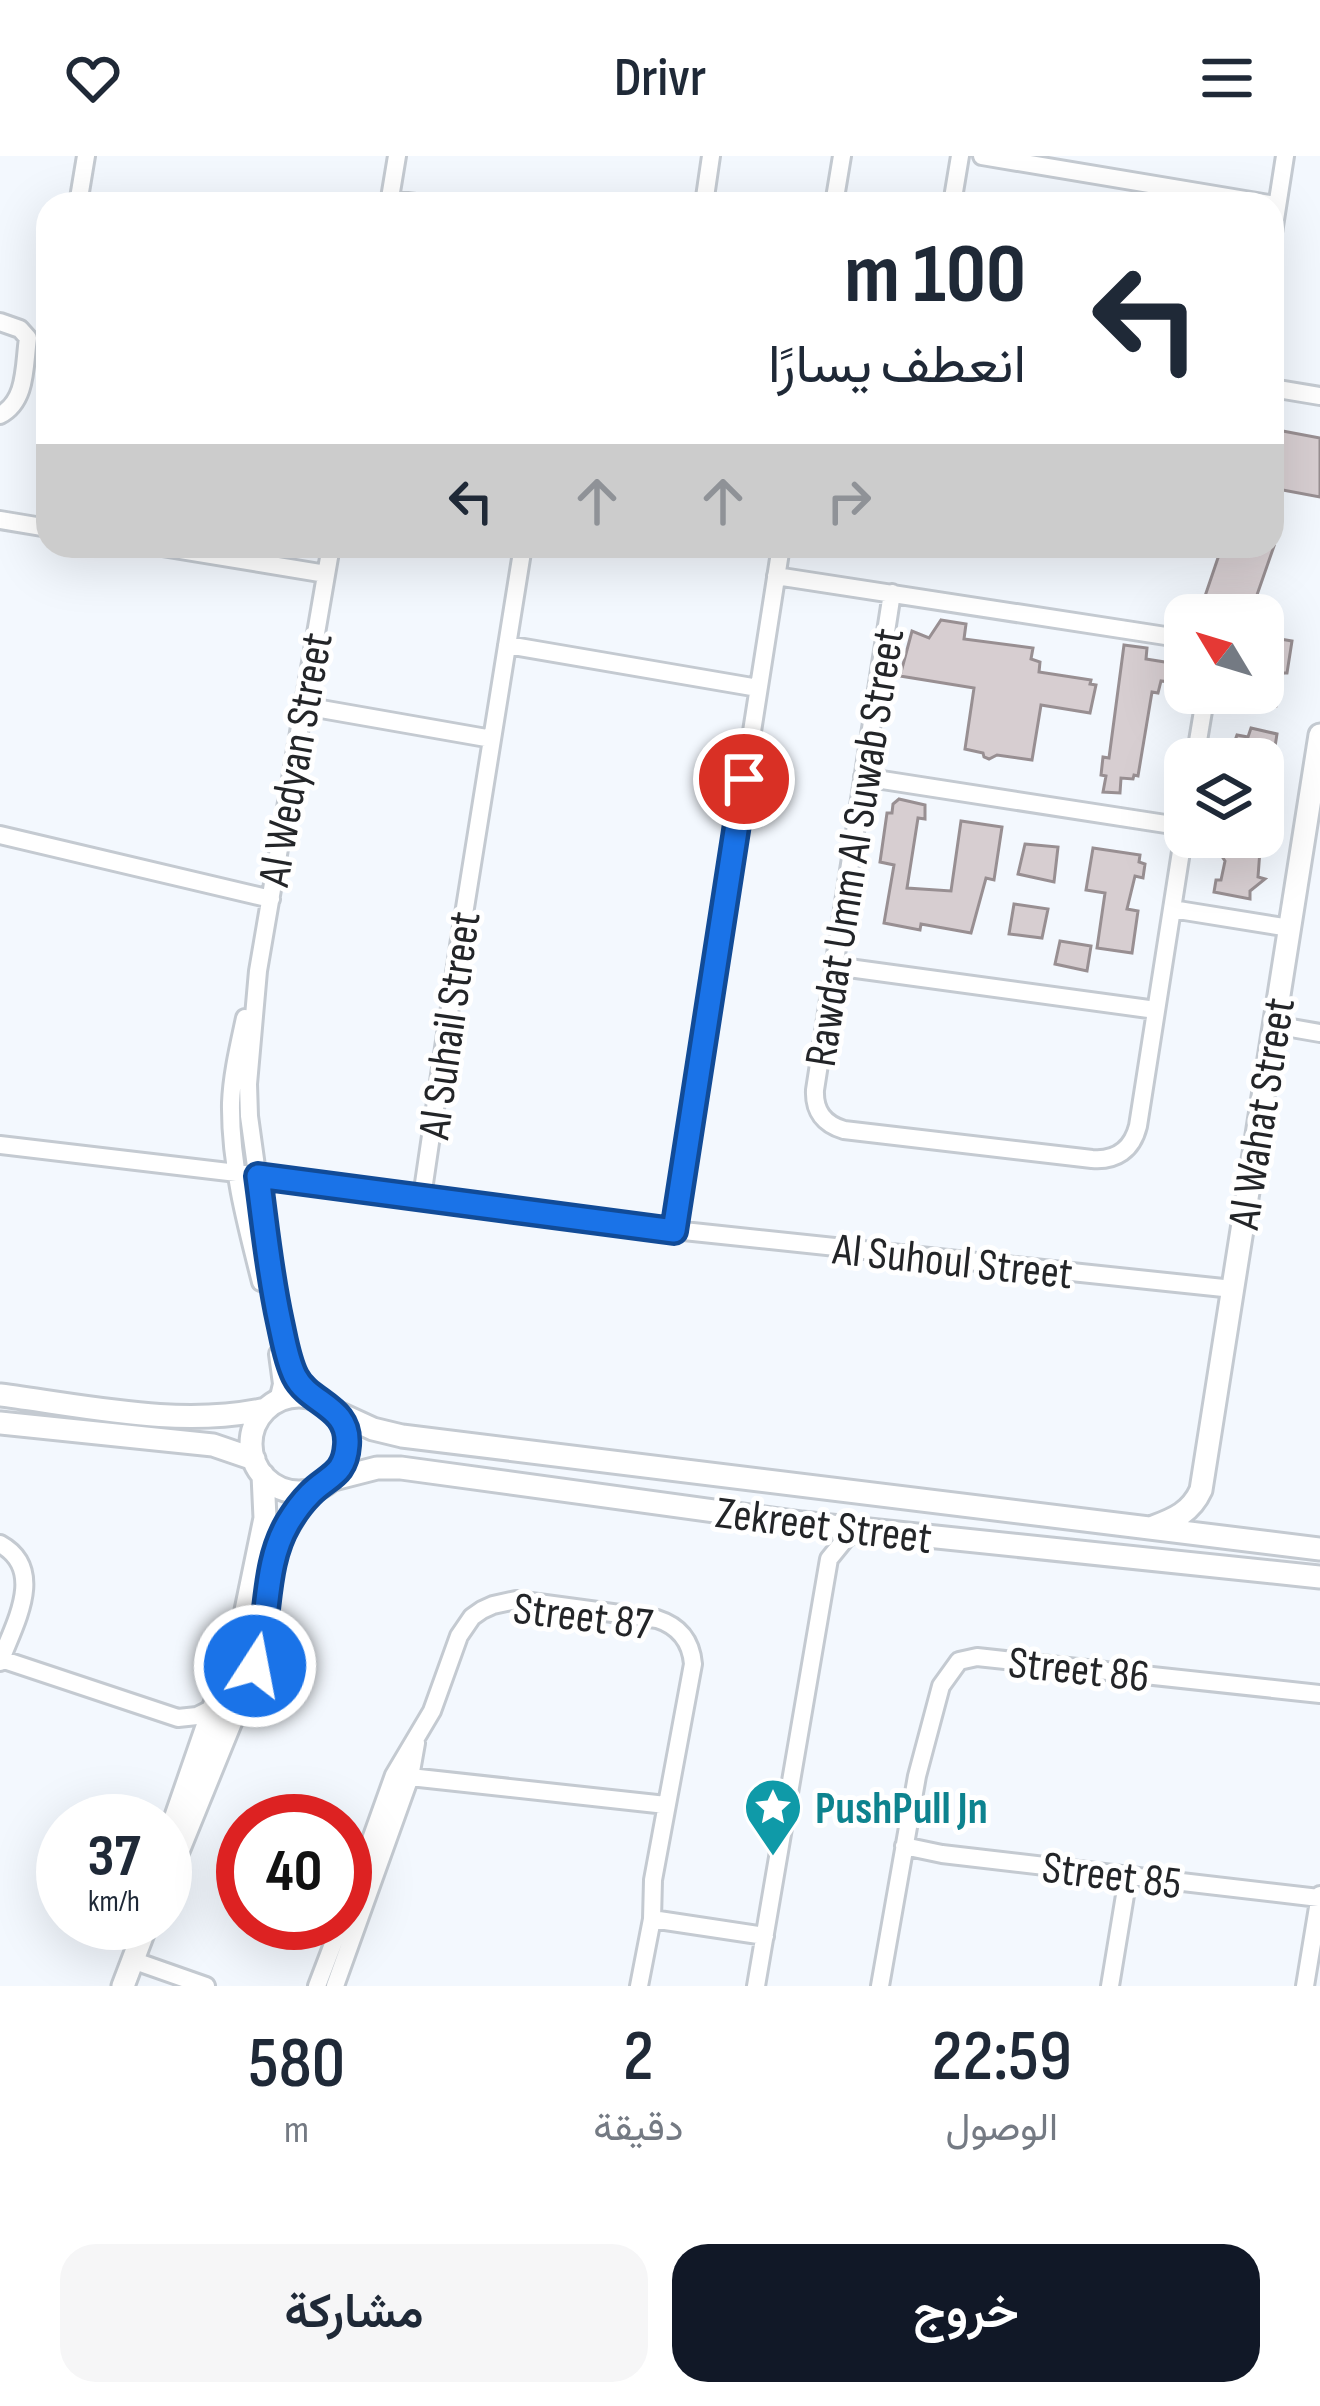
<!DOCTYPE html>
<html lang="ar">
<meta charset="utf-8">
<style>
:root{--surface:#fff;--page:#f6f6f7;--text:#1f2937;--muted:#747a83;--accent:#111827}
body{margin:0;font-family:"Sofia Sans Condensed",Vazirmatn,sans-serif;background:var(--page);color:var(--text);direction:rtl;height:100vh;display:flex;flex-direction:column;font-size:45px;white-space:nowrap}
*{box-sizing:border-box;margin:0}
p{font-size:39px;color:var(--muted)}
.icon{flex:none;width:66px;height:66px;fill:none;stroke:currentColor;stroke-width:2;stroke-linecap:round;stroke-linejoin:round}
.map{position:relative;height:1830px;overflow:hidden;direction:ltr}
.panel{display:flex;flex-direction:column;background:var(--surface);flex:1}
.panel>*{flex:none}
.top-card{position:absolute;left:36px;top:36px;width:1248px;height:366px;border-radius:36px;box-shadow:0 12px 48px #0002;direction:rtl;background:#fff;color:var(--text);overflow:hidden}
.needle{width:78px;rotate:308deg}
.buttons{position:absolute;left:1164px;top:438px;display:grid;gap:24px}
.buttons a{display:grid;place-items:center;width:120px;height:120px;border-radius:24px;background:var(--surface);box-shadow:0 12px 48px #0002;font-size:60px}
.speed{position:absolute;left:36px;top:1638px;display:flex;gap:24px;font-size:60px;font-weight:700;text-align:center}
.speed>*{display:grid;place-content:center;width:156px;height:156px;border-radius:50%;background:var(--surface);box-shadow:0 12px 48px #0002;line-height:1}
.speed small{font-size:30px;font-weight:400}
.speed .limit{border:18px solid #d22;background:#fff;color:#111}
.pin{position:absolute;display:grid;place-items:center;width:102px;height:102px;color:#fff;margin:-51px;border:6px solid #fff;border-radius:50%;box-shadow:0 3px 12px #0007}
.me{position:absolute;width:132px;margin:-66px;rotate:11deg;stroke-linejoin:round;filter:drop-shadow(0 0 9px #0008)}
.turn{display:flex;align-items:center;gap:42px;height:252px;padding:0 60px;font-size:54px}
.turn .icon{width:156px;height:156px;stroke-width:2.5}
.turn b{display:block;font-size:84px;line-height:102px}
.lanes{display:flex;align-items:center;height:114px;padding:0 60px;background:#0003;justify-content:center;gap:60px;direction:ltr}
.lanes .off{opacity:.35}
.eta{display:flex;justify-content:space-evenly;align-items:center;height:204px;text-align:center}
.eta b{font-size:72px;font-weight:600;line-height:84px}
.action{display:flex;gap:24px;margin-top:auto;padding:24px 60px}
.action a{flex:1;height:138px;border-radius:36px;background:var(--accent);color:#fff;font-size:48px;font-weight:600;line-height:138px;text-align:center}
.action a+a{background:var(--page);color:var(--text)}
header{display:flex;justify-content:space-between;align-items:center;height:156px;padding:0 60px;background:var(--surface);font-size:54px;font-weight:600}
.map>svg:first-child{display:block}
.building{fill:#d7ced1;stroke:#988f92;stroke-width:3}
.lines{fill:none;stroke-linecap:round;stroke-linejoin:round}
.street-casing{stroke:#c4cad1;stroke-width:22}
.secondary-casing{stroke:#c4cad1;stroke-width:27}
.street{stroke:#fff;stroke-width:16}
.secondary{stroke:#fff;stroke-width:21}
.route-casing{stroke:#114b97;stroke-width:30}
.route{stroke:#1a73e8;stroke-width:21}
.labels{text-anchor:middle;stroke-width:10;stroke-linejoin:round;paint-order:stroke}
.street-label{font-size:45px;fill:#232528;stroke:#fff}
.culture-label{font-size:45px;font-weight:bold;fill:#0d838f;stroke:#fff;text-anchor:start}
</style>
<header><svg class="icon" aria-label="menu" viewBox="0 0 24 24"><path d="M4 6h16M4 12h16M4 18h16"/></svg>Drivr<svg class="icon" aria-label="heart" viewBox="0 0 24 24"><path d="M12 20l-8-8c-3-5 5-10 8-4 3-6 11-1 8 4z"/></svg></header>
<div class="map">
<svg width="1320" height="1830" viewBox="0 0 1320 1830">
<rect width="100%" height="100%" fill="#f3f8fe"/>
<path class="building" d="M 1272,273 L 1320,282 L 1320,341 L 1272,332 Z
M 1222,390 L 1274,390 L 1250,459 L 1242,459 L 1203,446 Z
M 941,464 L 966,468 L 964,483 L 1033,492 L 1031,503 L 1040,506 L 1039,516 L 1091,524 L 1090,528 L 1096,529 L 1090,557 L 1041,549 L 1032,604 L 997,599 L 989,603 L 984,601 L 983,597 L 965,593 L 974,532 L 900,520 L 912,475 L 929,482 Z
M 1263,480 L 1292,485 L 1287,517 L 1283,517 L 1276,550 L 1263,547 Z
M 1124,489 L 1147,492 L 1146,503 L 1177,508 L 1185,518 L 1185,528 L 1161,525 L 1158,537 L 1152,536 L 1138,620 L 1134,619 L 1133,623 L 1121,622 L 1120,637 L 1103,636 L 1106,620 L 1101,619 L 1103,601 L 1109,602 Z
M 1251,572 L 1277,578 L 1274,597 L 1271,596 L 1269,603 L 1225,602 L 1227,590 L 1233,590 L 1237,579 L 1248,581 Z
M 899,643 L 925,649 L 925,663 L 918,662 L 907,732 L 951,735 L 961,665 L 1002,671 L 994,724 L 986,722 L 971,777 L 921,768 L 920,774 L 884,767 L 894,709 L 880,706 L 887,657 L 892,657 L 893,648 Z
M 1209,681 L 1261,681 L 1258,721 L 1265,723 L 1250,735 L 1250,743 L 1214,736 L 1216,724 L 1221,724 L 1225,705 Z
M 1025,688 L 1058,691 L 1054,726 L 1018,718 Z
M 1093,692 L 1140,699 L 1139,706 L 1145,708 L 1143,722 L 1135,720 L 1127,753 L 1138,755 L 1132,797 L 1097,792 L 1105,737 L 1086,734 Z
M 1014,748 L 1048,753 L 1042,782 L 1009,778 Z
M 1060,785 L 1091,790 L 1087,815 L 1055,808 Z"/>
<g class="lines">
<defs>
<path id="street" d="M 982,0 L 1269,48
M 390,44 L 424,48
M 78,48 L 86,0
M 389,48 L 397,0
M 704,48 L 711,0
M 834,48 L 842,0
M 952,48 L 960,0
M 1272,83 L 1285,0
M 0,166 L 20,173 L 28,182 C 24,210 27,245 0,259
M 1272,232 L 1320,240
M 0,364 L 48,372
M 156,390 L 326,418
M 776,420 L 1185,483
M 892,437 L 815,934 C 814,955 824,968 844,974 L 1092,1003 C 1116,1005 1132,994 1138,970 L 1185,670
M 507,489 L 758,532
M 304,550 L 492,583
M 1195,603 L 1206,537
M 863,621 L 1185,671
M 0,679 L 271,743
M 1172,753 L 1290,772
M 834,810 L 1156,854
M 245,862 C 239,890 232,919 231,947 C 230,1007 246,1068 261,1126
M 1274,869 L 1320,877
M 0,989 L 237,1017 L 674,1074 L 1233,1133
M 422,1041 L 460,783 L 523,390
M 674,1074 L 781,390
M 278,1198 L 282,1228 L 278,1245
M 310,1241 L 300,1229 L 290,1210 L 267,1108 L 264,1068 L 249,960 L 248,928 L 258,815 L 331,390
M 0,1388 C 47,1414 14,1468 0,1506
M 1,1503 L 178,1562 L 197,1560 L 213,1552
M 410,1621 L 666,1649
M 904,1690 L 942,1698 L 1319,1742
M 345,1756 L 394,1619 L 432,1555 L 459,1480 L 472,1461 L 482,1454 L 493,1449 L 516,1444 L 657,1463 C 679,1470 691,1485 693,1508 L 653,1724 L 652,1763 L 765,1780
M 132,1804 L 206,1830
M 317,1830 L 341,1767
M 335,1830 L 410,1621 L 416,1587
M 639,1830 L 652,1763
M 756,1830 L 829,1403 L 846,1382 L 861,1374
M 880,1830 L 917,1620 L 941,1530 L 959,1505 L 977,1501 L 1320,1538
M 1110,1830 L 1128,1721
M 1305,1830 L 1320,1739"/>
<path id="secondary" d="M 0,1239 C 86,1250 180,1272 266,1253
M251 1288a48 48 0 1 1 96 0a48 48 0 1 1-96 0Z
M 336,1256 L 373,1273 L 402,1280 L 1320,1393
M 0,1267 L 213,1289 L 254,1303
M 330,1324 L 377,1312 L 401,1312 L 802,1367 L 1320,1421
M 1153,1371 C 1175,1363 1191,1356 1201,1334 L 1320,579
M 165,1692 L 244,1464 L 265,1362 L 263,1319
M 165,1727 L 260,1494 L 269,1421 L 279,1386 L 299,1352 L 314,1333
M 123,1830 L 147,1767"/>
</defs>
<use href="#street" class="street-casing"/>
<use href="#secondary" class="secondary-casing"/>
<use href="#street" class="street"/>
<use href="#secondary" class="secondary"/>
</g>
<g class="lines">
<defs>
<path id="route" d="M 255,1510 C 271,1463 262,1412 288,1367 C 294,1357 302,1346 310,1338 C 327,1320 345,1320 347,1289 C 350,1250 309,1248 295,1220 C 287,1204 284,1184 280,1166 C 269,1116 265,1071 258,1020 L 674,1075 L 744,623"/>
</defs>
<use href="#route" class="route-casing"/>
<use href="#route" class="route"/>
</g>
<defs>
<symbol id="sight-pin" viewBox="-11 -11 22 30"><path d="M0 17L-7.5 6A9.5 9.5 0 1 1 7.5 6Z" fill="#0f9aa8" stroke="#fff"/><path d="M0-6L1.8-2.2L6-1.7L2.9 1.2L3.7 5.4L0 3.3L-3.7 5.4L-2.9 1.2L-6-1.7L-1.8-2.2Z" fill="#fff"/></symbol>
</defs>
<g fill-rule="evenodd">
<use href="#sight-pin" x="740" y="1618" width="66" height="90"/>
</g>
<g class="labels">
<g class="street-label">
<text transform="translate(294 603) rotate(-80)" y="16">Al Wedyan Street</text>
<text transform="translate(853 691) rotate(-81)" y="16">Rawdat Umm Al Suwab Street</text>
<text transform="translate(448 869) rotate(-82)" y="16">Al Suhail Street</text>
<text transform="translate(1260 957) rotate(-81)" y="16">Al Wahat Street</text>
<text transform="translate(953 1104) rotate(6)" y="16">Al Suhoul Street</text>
<text transform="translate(824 1368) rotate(7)" y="16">Zekreet Street</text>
<text transform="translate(583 1459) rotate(7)" y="16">Street 87</text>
<text transform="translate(1079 1512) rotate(6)" y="16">Street 86</text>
<text transform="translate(1112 1718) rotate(7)" y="16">Street 85</text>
</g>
<g class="culture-label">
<text x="815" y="1667">PushPull Jn</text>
</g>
</g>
</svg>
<div class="buttons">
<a><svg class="needle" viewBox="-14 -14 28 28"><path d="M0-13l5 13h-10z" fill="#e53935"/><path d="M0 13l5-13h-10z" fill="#747a83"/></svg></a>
<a><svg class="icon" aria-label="layers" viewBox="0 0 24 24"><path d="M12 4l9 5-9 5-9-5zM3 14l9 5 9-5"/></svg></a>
</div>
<div class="speed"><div>37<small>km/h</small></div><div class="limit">40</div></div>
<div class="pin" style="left:744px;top:623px;background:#d93025"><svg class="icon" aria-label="arrive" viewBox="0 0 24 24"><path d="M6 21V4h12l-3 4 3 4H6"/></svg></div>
<svg class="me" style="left:255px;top:1510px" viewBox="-20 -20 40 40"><circle r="17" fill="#1a73e8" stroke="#fff" stroke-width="3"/><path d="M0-11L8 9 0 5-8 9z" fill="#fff"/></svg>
<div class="top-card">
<div class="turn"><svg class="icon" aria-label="left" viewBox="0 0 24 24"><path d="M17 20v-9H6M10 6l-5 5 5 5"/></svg><div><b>100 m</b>انعطف يسارًا</div></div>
<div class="lanes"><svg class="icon" aria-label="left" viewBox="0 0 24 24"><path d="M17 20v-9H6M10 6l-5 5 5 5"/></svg><svg class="icon off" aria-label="ahead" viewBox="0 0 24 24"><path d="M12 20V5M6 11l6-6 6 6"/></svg><svg class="icon off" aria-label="ahead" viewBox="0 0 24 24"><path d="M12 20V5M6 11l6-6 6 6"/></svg><svg class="icon off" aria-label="right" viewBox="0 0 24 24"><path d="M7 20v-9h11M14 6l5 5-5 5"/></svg></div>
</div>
</div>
<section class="panel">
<div class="eta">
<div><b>22:59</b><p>الوصول</p></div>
<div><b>2</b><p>دقيقة</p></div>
<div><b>580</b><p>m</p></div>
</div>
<div class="action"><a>خروج</a><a>مشاركة</a></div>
</section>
